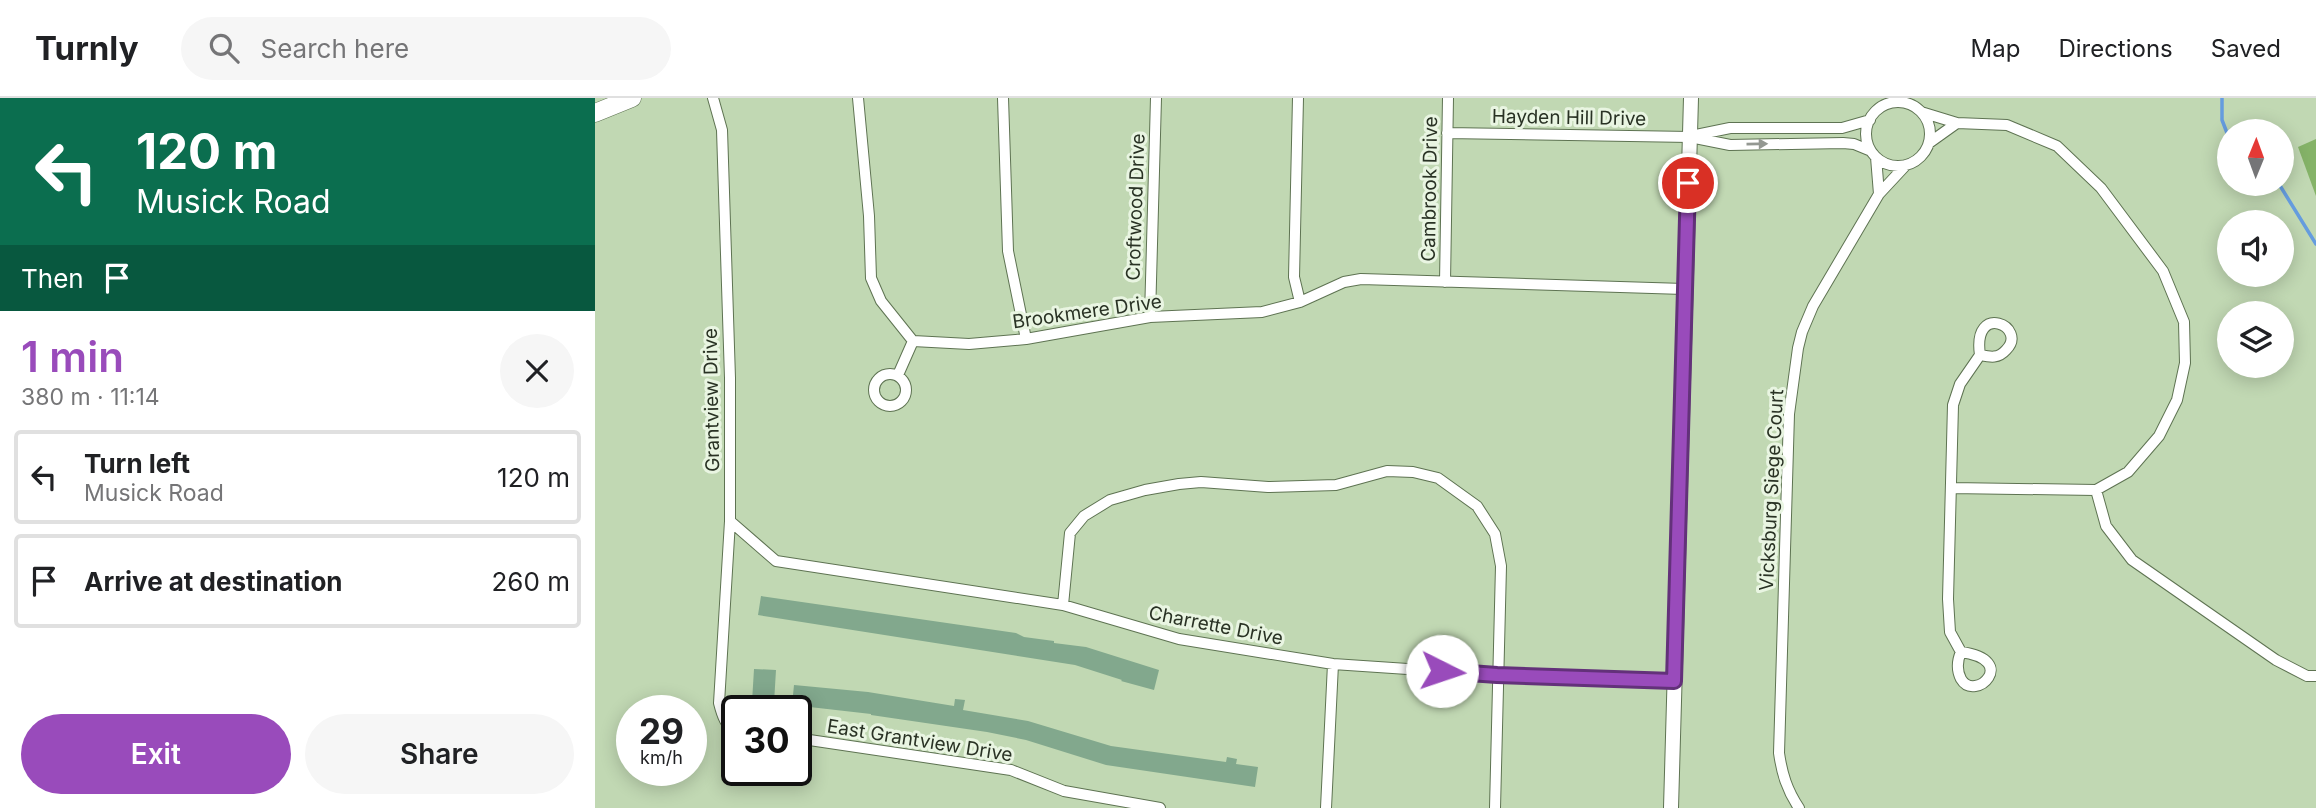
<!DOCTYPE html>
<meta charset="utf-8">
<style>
:root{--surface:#fff;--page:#f6f6f6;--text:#202124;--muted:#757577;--line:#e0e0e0;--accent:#994bbb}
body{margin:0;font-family:Inter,sans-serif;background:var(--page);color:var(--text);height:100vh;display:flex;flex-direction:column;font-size:26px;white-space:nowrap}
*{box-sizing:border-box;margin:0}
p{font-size:23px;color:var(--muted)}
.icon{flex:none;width:38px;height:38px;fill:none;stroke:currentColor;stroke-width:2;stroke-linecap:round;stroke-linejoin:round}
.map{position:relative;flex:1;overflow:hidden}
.sheet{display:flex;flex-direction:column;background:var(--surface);width:595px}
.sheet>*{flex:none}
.guide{background:#0b6e4f;color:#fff;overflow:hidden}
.needle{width:46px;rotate:1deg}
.buttons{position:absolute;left:1622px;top:21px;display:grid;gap:14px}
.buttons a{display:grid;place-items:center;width:77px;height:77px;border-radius:50%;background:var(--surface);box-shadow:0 4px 18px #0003;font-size:35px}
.speed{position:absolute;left:21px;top:597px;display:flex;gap:14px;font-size:35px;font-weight:700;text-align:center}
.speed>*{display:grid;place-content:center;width:91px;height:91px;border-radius:50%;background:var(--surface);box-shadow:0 4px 18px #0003;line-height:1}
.speed small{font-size:18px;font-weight:400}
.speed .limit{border:4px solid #111;border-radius:10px;background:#fff;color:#111}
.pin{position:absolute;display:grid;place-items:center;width:60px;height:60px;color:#fff;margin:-30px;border:4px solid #fff;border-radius:50%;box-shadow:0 2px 7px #0007}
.me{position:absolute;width:77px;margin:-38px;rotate:94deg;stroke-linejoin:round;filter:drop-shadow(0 0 5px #0008)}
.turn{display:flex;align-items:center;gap:24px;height:147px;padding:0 21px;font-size:32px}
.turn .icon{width:91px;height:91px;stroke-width:2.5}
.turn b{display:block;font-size:49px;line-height:60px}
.then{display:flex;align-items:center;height:66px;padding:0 21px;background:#0003;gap:14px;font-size:26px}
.round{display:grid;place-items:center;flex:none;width:74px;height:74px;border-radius:37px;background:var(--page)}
.headline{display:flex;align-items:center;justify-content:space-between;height:119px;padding:0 21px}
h1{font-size:42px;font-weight:600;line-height:52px;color:var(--accent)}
.primary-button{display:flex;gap:14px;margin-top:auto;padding:14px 21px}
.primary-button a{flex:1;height:80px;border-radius:42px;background:var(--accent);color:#fff;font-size:28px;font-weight:600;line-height:80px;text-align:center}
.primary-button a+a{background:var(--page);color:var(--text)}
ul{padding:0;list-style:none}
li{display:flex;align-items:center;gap:21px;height:94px;margin:0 14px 10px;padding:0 7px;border:4px solid var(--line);border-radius:7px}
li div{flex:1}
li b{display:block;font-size:26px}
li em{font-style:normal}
header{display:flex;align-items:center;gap:42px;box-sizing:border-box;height:98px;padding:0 35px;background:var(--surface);border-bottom:2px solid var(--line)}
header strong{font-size:33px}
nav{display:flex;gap:38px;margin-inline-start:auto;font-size:24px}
.search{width:490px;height:63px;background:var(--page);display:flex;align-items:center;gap:18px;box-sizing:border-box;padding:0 24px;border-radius:38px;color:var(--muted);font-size:26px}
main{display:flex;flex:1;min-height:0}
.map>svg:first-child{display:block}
.green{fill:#85b368}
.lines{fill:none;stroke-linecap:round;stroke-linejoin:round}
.stream{stroke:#659cde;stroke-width:3.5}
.building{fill:#82a88d}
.minor-casing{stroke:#5e7352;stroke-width:12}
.tertiary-casing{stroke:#5e7352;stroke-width:16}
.primary-casing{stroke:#5e7352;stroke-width:19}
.minor{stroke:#fff;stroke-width:10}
.tertiary{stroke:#fff;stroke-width:14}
.primary{stroke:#fff;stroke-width:18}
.oneway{fill:#949892}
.route-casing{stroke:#63317a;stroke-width:18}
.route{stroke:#994bbb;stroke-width:12}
.labels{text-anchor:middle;stroke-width:6;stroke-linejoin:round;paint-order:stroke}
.street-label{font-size:19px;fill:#293224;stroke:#e9f5e2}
</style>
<header>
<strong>Turnly</strong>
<div class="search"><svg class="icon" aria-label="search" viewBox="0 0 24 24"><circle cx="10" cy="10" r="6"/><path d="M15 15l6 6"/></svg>Search here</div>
<nav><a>Map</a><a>Directions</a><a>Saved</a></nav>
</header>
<main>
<section class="sheet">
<div class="guide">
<div class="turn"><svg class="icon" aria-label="left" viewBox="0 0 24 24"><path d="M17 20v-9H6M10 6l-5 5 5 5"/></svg><div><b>120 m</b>Musick Road</div></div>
<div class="then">Then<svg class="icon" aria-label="arrive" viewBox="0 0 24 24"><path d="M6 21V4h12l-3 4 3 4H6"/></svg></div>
</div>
<div class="headline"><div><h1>1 min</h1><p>380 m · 11:14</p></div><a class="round"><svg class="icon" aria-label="close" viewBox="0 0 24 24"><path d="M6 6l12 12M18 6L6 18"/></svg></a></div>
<ul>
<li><svg class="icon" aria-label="left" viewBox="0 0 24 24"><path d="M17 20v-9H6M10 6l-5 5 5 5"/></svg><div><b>Turn left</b><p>Musick Road</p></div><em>120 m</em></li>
<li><svg class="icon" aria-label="arrive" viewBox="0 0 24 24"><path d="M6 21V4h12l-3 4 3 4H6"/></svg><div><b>Arrive at destination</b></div><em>260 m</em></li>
</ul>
<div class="primary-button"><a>Exit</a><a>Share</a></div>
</section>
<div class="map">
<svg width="1721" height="710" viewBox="0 0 1721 710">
<rect width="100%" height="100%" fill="#c1d8b3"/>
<path class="green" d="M 1721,41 L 1721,98 L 1703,49 Z"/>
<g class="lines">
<path class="stream" d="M 1627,0 L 1627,22 L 1634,40
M 1684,86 L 1721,146"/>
</g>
<path class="building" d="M 166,498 L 421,535 L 429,539 L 459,543 L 459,545 L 491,549 L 564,572 L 559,592 L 526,583 L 527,582 L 480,567 L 163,517 Z
M 159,571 L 181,572 L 179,605 L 157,604 Z
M 199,587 L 273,594 L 359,608 L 360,601 L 370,602 L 368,612 L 433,623 L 516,648 L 631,664 L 632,659 L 642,661 L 641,666 L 663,669 L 660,689 L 511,667 L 431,642 L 392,634 L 276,617 L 276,616 L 197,607 Z"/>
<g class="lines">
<defs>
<path id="minor" d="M 118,0 L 127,32 L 135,280 L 135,423 L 124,605 C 127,617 131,629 142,636
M 263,0 L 274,118 L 276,180 L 286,203 L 318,243 L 374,246 L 431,241 L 555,219 L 667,214 L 705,204 L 749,184 L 766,181 L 1089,191
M 408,0 L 413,153 L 431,241
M 703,0 L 699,179 L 705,204
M1271 36a32 32 0 1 1 64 0a32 32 0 1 1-64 0Z
M 1326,14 L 1362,25 L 1412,27 L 1462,48 L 1506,90 L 1568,173 L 1589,224 L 1590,265 L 1582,302 L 1564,338 L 1533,374 L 1501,392 L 1356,390
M 852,35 L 1095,39 L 1135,47 L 1248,45 L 1259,46 L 1276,53
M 1101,37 L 1135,30 L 1247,30 L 1275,22
M 1334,45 L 1362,25
M 1281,59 L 1284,96
M 850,184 L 853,0
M 555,219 L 561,0
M279 292a16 16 0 1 1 32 0a16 16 0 1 1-32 0Z
M 303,277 L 318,243
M 1501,392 L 1511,428 L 1537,462 L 1681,562 L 1712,578 L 1721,578
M 135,423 L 181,463 L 468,507 L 584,541 L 738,566 L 902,577 L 1079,583
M 468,507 L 475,435 L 489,418 L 515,402 L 550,392 L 584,386 L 606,384 L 673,389 L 741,387 L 792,373 L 818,374 L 843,380 L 882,408 L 900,436 L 906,468 L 900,710
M 1366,554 C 1362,563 1361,571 1366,581 C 1380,605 1425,562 1366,554 L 1355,534 L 1353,501 L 1358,307 L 1365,286 L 1385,257 C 1377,203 1434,229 1411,252 C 1403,261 1395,259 1385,257
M 201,640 L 416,672 L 469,693 L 565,710
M 731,710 L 738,566
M 1204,710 C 1192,692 1187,676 1184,655 L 1194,316 L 1203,250 L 1207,234 L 1218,208 L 1284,96 L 1311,67"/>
<path id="tertiary" d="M 1076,710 L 1096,0"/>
<path id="primary" d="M 0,15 L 37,0"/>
</defs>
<use href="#minor" class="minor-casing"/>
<use href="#tertiary" class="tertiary-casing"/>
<use href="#primary" class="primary-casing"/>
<use href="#minor" class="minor"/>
<use href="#tertiary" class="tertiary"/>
<use href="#primary" class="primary"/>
</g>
<defs><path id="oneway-solid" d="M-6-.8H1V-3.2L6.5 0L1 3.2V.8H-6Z" transform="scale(1.75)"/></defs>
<use class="oneway" href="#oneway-solid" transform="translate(1162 46) rotate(-1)"/>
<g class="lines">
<defs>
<path id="route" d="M 847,573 L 902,577 L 1079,583 L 1093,85"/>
</defs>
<use href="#route" class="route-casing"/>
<use href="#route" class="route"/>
</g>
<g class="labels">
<g class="street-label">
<text transform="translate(974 19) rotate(1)" y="7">Hayden Hill Drive</text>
<text transform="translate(834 91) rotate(-89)" y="7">Cambrook Drive</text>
<text transform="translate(540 109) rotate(-88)" y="7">Croftwood Drive</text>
<text transform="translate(492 213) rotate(-8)" y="7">Brookmere Drive</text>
<text transform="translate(116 302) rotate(-91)" y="7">Grantview Drive</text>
<text transform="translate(1176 392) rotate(-87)" y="7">Vicksburg Siege Court</text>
<text transform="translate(621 527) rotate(11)" y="7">Charrette Drive</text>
<text transform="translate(325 642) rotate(9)" y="7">East Grantview Drive</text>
</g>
</g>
</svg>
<div class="buttons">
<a><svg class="needle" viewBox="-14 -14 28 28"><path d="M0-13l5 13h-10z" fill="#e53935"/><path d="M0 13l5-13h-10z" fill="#757577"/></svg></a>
<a><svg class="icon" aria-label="sound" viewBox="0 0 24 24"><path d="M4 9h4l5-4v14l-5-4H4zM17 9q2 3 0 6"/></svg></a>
<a><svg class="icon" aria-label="layers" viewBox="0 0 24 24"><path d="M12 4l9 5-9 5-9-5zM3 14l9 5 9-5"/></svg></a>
</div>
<div class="speed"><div>29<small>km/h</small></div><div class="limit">30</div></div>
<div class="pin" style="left:1093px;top:85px;background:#d93025"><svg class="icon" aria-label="arrive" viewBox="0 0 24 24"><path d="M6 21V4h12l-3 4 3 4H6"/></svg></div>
<svg class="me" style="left:847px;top:573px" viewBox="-20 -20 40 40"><circle r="19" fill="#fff"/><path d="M0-13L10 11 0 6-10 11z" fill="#994bbb"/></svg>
</div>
</main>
